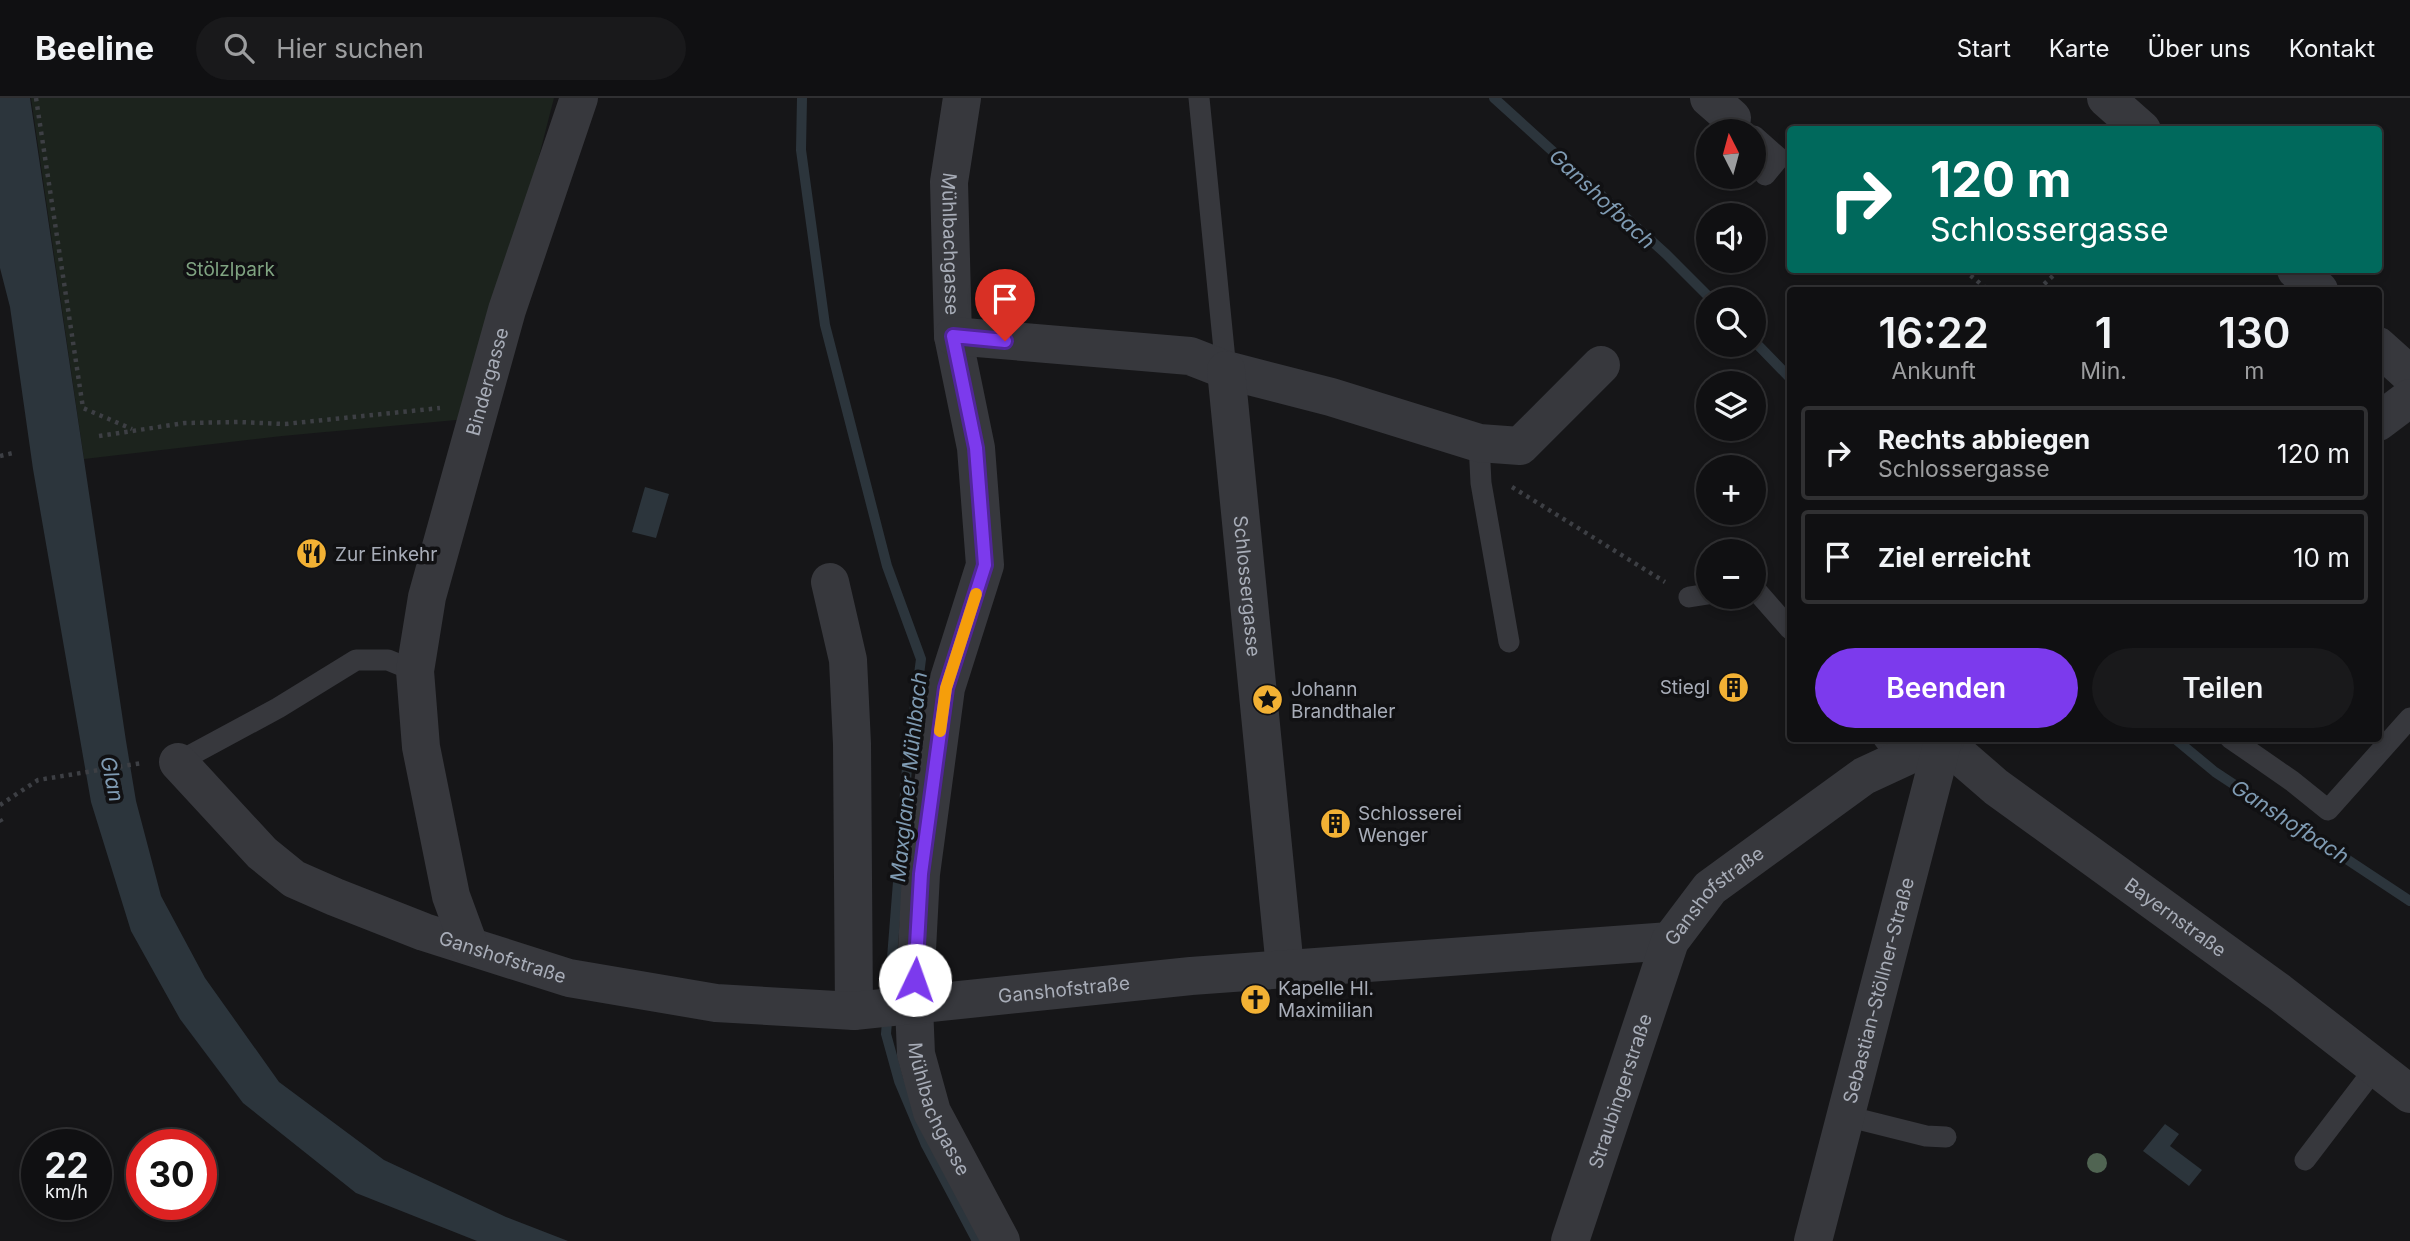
<!DOCTYPE html>
<html lang="de">
<meta charset="utf-8">
<style>
:root{--surface:#101012;--page:#19191b;--text:#f1f3f6;--muted:#9c9d9f;--line:#303032;--accent:#7c3aed}
body{margin:0;font-family:Inter,sans-serif;background:var(--page);color:var(--text);height:100vh;display:flex;flex-direction:column;font-size:26px;white-space:nowrap}
*{box-sizing:border-box;margin:0}
p{font-size:23px;color:var(--muted)}
.icon{flex:none;width:38px;height:38px;fill:none;stroke:currentColor;stroke-width:2;stroke-linecap:round;stroke-linejoin:round}
.map{position:relative;flex:1;overflow:hidden}
.sheet{position:absolute;left:1787px;top:189px;width:595px;height:455px;display:flex;flex-direction:column;background:var(--surface);border-radius:7px;box-shadow:0 4px 10px #0003,0 0 0 2px var(--line)}
.sheet>*{flex:none}
.top-card{position:absolute;left:1787px;top:28px;width:595px;height:147px;border-radius:7px;box-shadow:0 4px 10px #0003,0 0 0 2px var(--line);background:#00695c;color:#fff;overflow:hidden}
.needle{width:46px;rotate:354deg}
.controls{position:absolute;left:1696px;top:21px;display:grid;gap:14px}
.controls a{display:grid;place-items:center;width:70px;height:70px;border-radius:50%;background:var(--surface);box-shadow:0 4px 10px #0003,0 0 0 2px var(--line);font-size:35px}
.speed{position:absolute;left:21px;top:1031px;display:flex;gap:14px;font-size:35px;font-weight:700;text-align:center}
.speed>*{display:grid;place-content:center;width:91px;height:91px;border-radius:50%;background:var(--surface);box-shadow:0 4px 10px #0003,0 0 0 2px var(--line);line-height:1}
.speed small{font-size:18px;font-weight:400}
.speed .limit{border:10px solid #d22;background:#fff;color:#111}
.pin{position:absolute;display:grid;place-items:center;width:60px;height:60px;color:#fff;margin:-72px -30px;border-radius:50% 50% 50% 0;rotate:-45deg;box-shadow:0 0 7px #0007}
.pin .icon{rotate:45deg}
.me{position:absolute;width:77px;margin:-38px;rotate:3deg;stroke-linejoin:round;filter:drop-shadow(0 0 5px #0008)}
.turn{display:flex;align-items:center;gap:24px;height:147px;padding:0 28px;font-size:32px}
.turn .icon{width:91px;height:91px;stroke-width:2.5}
.turn b{display:block;font-size:49px;line-height:60px}
.eta{display:flex;justify-content:space-evenly;align-items:center;height:119px;text-align:center}
.eta b{font-size:42px;font-weight:600;line-height:49px}
.cta{display:flex;gap:14px;margin-top:auto;padding:14px 28px}
.cta a{flex:1;height:80px;border-radius:42px;background:var(--accent);color:#fff;font-size:28px;font-weight:600;line-height:80px;text-align:center}
.cta a+a{background:var(--page);color:var(--text)}
ul{padding:0;list-style:none}
li{display:flex;align-items:center;gap:21px;height:94px;margin:0 14px 10px;padding:0 14px;border:4px solid var(--line);border-radius:7px}
li div{flex:1}
li b{display:block;font-size:26px}
li em{font-style:normal}
header{display:flex;align-items:center;gap:42px;box-sizing:border-box;height:98px;padding:0 35px;background:var(--surface);border-bottom:2px solid var(--line)}
header strong{font-size:33px}
nav{display:flex;gap:38px;margin-inline-start:auto;font-size:24px}
.search{width:490px;height:63px;background:var(--page);display:flex;align-items:center;gap:18px;box-sizing:border-box;padding:0 24px;border-radius:38px;color:var(--muted);font-size:26px}
.map>svg:first-child{display:block}
.green{fill:#1c231d}
.water{fill:#2c353c}
.lines{fill:none;stroke-linecap:round;stroke-linejoin:round}
.stream{stroke:#2c353c;stroke-width:10}
.path{stroke:#3d3f44;stroke-width:4.5;stroke-dasharray:3.5 5;stroke-linecap:butt}
.service{stroke:#37383d;stroke-width:21}
.minor{stroke:#37383d;stroke-width:38}
.tree{fill:#506452}
.route-casing{stroke:#51269a;stroke-width:18}
.route{stroke:#7c3aed;stroke-width:12}
.slow{stroke:#f59e0b;stroke-width:12}
.labels{text-anchor:middle;stroke-width:7;stroke-linejoin:round;paint-order:stroke}
.street-label{font-size:19px;fill:#a8adb8;stroke:#111113}
.park-label{font-size:19px;fill:#7fa381;stroke:#111113}
.poi-label{font-size:19px;fill:#a8adb8;stroke:#111113;text-anchor:start}
.water-label{font-size:21px;font-style:italic;fill:#7f9bb3;stroke:#111113}
</style>
<header>
<strong>Beeline</strong>
<div class="search"><svg class="icon" aria-label="search" viewBox="0 0 24 24"><circle cx="10" cy="10" r="6"/><path d="M15 15l6 6"/></svg>Hier suchen</div>
<nav><a>Start</a><a>Karte</a><a>Über uns</a><a>Kontakt</a></nav>
</header>
<div class="map">
<svg width="2410" height="1143" viewBox="0 0 2410 1143">
<rect width="100%" height="100%" fill="#161618"/>
<path class="green" d="M 31,0 L 554,0 L 506,186 L 467,321 L 282,338 L 84,361 Z"/>
<path class="water" d="M 0,0 L 30,0 L 126,643 L 136,703 L 161,798 L 205,880 L 279,984 L 384,1062 L 506,1119 L 568,1143 L 477,1143 L 356,1095 L 243,1005 L 180,921 L 131,833 L 91,704 L 33,371 L 10,209 L 0,170 Z
M 645,389 L 669,396 L 656,440 L 632,434 Z
M 2165,1026 L 2179,1036 L 2170,1048 L 2202,1072 L 2189,1088 L 2143,1053 Z"/>
<g class="lines">
<path class="stream" d="M 802,0 L 801,52 L 825,227 L 887,468 L 921,561 L 907,670 L 886,936 L 899,983 L 926,1047 L 977,1143
M 1494,0 L 1666,156 L 1711,201
M 1754,243 L 1790,280
M 2174,640 L 2215,674 L 2410,803"/>
<path class="path" d="M 36,0 L 83,310 L 132,331
M 1964,172 L 1988,192
M 2038,192 L 2059,172
M 99,338 L 185,325 L 238,324 L 285,326 L 440,310
M 0,358 L 13,355
M 1512,389 L 1665,484
M 0,707 L 38,682 L 142,665
M 0,721 L 4,728"/>
<path class="service" d="M 1199,0 L 1226,272
M 1754,38 L 1779,60 L 1765,77
M 1479,345 L 1481,385 L 1509,544
M 1754,490 L 1790,531
M 1689,499 L 1708,496
M 1883,640 L 1899,661
M 2230,640 L 2292,683 L 2328,712 L 2410,620
M 178,664 L 278,610 L 356,562 L 388,562 L 415,573
M 1846,1018 L 1926,1038 L 1946,1039
M 2305,1062 L 2376,969"/>
<g class="minor">
<path id="s1" d="M 962,0 L 949,84 L 953,238 L 976,350 L 985,467 L 946,590 L 921,776 L 914,908 L 916,956 L 932,1014 L 1001,1143"/>
<path d="M 1709,0 L 1732,20"/>
<path d="M 2106,0 L 2142,32"/>
<path d="M 2296,172 L 2319,192"/>
<path d="M 953,238 L 1190,258 L 1226,272 L 1331,299 L 1479,345 L 1520,348 L 1601,267"/>
<path d="M 2378,248 L 2410,277"/>
<path id="s2" d="M 1226,272 L 1285,870"/>
<path d="M 2378,324 L 2410,300"/>
<path d="M 830,484 L 848,562 L 852,646 L 854,913"/>
<path id="s3" d="M 1943,643 L 1996,689 L 2279,894 L 2410,996"/>
<path id="s4" d="M 178,664 L 262,755 L 294,781 L 335,799 L 424,834 L 569,880 L 716,905 L 854,913 L 1191,878 L 1670,843"/>
<path id="s5" d="M 469,847 L 451,798 L 421,649 L 415,573 L 427,499 L 507,212 L 579,0"/>
<path id="s6" d="M 1570,1143 L 1670,843 L 1710,790 L 1864,678 L 1946,640"/>
<path id="s7" d="M 1813,1143 L 1943,643"/>
</g>
</g>
<circle class="tree" cx="2097" cy="1065" r="10"/>
<g class="lines">
<defs>
<path id="route" d="M 915,882 L 921,776 L 946,590 L 985,467 L 976,350 L 953,238 L 1005,243"/>
</defs>
<use href="#route" class="route-casing"/>
<use href="#route" class="route"/>
<path class="slow" d="M 940,633 L 946,590 L 976,496"/>
</g>
<defs>
<symbol id="restaurant-disc" viewBox="-11 -11 22 22"><circle r="9.5" fill="#f2b134" stroke="#111113"/><path d="M-5-6h1v4h1v-4h1v4h1v-4h1v5L-1.5 .5V6h-2V.5L-5-1ZM5-6V6H3V1.5H1.5Q1.5-4 5-6Z" fill="#111"/></symbol>
<symbol id="building-disc" viewBox="-11 -11 22 22"><circle r="9.5" fill="#f2b134" stroke="#111113"/><path d="M-4-6H4V6H1V3H-1V6H-4ZM-2.5-4.3h1.7v1.8h-1.7ZM.8-4.3h1.7v1.8H.8ZM-2.5-1h1.7V.8h-1.7ZM.8-1h1.7V.8H.8Z" fill="#111"/></symbol>
<symbol id="sight-disc" viewBox="-11 -11 22 22"><circle r="9.5" fill="#f2b134" stroke="#111113"/><path d="M0-6L1.8-2.2L6-1.7L2.9 1.2L3.7 5.4L0 3.3L-3.7 5.4L-2.9 1.2L-6-1.7L-1.8-2.2Z" fill="#111"/></symbol>
<symbol id="church-disc" viewBox="-11 -11 22 22"><circle r="9.5" fill="#f2b134" stroke="#111113"/><path d="M-1.2-6h2.4v3.5h3.3v2.4h-3.3V6h-2.4V-.1h-3.3v-2.4h3.3Z" fill="#111"/></symbol>
</defs>
<g fill-rule="evenodd">
<use href="#restaurant-disc" x="294" y="438" width="35" height="35"/>
<use href="#building-disc" x="1716" y="572" width="35" height="35"/>
<use href="#sight-disc" x="1250" y="584" width="35" height="35"/>
<use href="#building-disc" x="1318" y="708" width="35" height="35"/>
<use href="#church-disc" x="1238" y="884" width="35" height="35"/>
</g>
<g class="labels">
<g class="street-label">
<text dy="7" stroke="none"><textPath href="#s1" startOffset="147">Mühlbachgasse</textPath></text>
<text dy="7" stroke="none"><textPath href="#s5" startOffset="579">Bindergasse</textPath></text>
<text dy="7" stroke="none"><textPath href="#s2" startOffset="217">Schlossergasse</textPath></text>
<text dy="7" stroke="none"><textPath href="#s6" startOffset="380">Ganshofstraße</textPath></text>
<text dy="7" stroke="none"><textPath href="#s3" startOffset="292">Bayernstraße</textPath></text>
<text dy="7" stroke="none"><textPath href="#s4" startOffset="388">Ganshofstraße</textPath></text>
<text dy="7" stroke="none"><textPath href="#s4" startOffset="956">Ganshofstraße</textPath></text>
<text dy="7" stroke="none"><textPath href="#s7" startOffset="259">Sebastian-Stöllner-Straße</textPath></text>
<text dy="7" stroke="none"><textPath href="#s6" startOffset="158">Straubingerstraße</textPath></text>
<text dy="7" stroke="none"><textPath href="#s1" startOffset="1027">Mühlbachgasse</textPath></text>
</g>
<g class="park-label">
<text x="230" y="178">Stölzlpark</text>
</g>
<g class="poi-label">
<text x="335" y="463">Zur Einkehr</text>
<text x="1710" y="596" text-anchor="end">Stiegl</text>
<text x="1291" y="598">Johann<tspan x="1291" dy="22">Brandthaler</tspan></text>
<text x="1358" y="722">Schlosserei<tspan x="1358" dy="22">Wenger</tspan></text>
<text x="1278" y="897">Kapelle Hl.<tspan x="1278" dy="22">Maximilian</tspan></text>
</g>
<g class="water-label">
<text transform="translate(1602 101) rotate(43)" y="7">Ganshofbach</text>
<text transform="translate(909 679) rotate(-84)" y="7">Maxglaner Mühlbach</text>
<text transform="translate(112 681) rotate(78)" y="7">Glan</text>
<text transform="translate(2290 724) rotate(33)" y="7">Ganshofbach</text>
</g>
</g>
</svg>
<div class="controls">
<a><svg class="needle" viewBox="-14 -14 28 28"><path d="M0-13l5 13h-10z" fill="#e53935"/><path d="M0 13l5-13h-10z" fill="#9c9d9f"/></svg></a>
<a><svg class="icon" aria-label="sound" viewBox="0 0 24 24"><path d="M4 9h4l5-4v14l-5-4H4zM17 9q2 3 0 6"/></svg></a>
<a><svg class="icon" aria-label="search" viewBox="0 0 24 24"><circle cx="10" cy="10" r="6"/><path d="M15 15l6 6"/></svg></a>
<a><svg class="icon" aria-label="layers" viewBox="0 0 24 24"><path d="M12 4l9 5-9 5-9-5zM3 14l9 5 9-5"/></svg></a>
<a>+</a>
<a>−</a>
</div>
<div class="speed"><div>22<small>km/h</small></div><div class="limit">30</div></div>
<div class="pin" style="left:1005px;top:243px;background:#d93025"><svg class="icon" aria-label="arrive" viewBox="0 0 24 24"><path d="M6 21V4h12l-3 4 3 4H6"/></svg></div>
<svg class="me" style="left:915px;top:882px" viewBox="-20 -20 40 40"><circle r="19" fill="#fff"/><path d="M0-13L10 11 0 6-10 11z" fill="#7c3aed"/></svg>
<div class="top-card">
<div class="turn"><svg class="icon" aria-label="right" viewBox="0 0 24 24"><path d="M7 20v-9h11M14 6l5 5-5 5"/></svg><div><b>120 m</b>Schlossergasse</div></div>
</div>
<section class="sheet">
<div class="eta">
<div><b>16:22</b><p>Ankunft</p></div>
<div><b>1</b><p>Min.</p></div>
<div><b>130</b><p>m</p></div>
</div>
<ul>
<li><svg class="icon" aria-label="right" viewBox="0 0 24 24"><path d="M7 20v-9h11M14 6l5 5-5 5"/></svg><div><b>Rechts abbiegen</b><p>Schlossergasse</p></div><em>120 m</em></li>
<li><svg class="icon" aria-label="arrive" viewBox="0 0 24 24"><path d="M6 21V4h12l-3 4 3 4H6"/></svg><div><b>Ziel erreicht</b></div><em>10 m</em></li>
</ul>
<div class="cta"><a>Beenden</a><a>Teilen</a></div>
</section>
</div>
